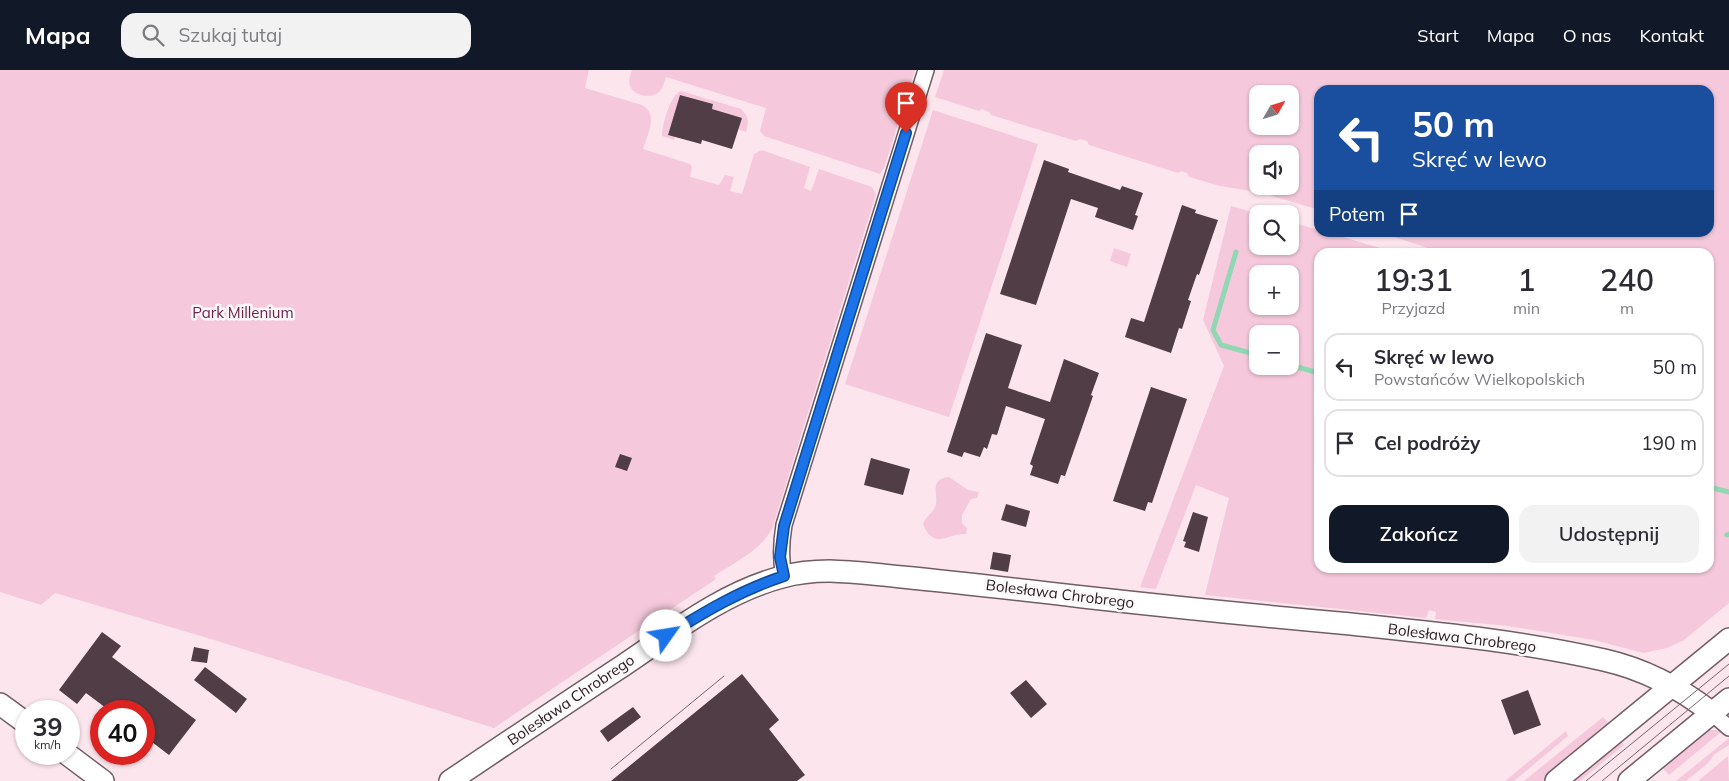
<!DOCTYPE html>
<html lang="pl">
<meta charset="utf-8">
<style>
:root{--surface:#fff;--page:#f2f2f3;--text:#2b2b33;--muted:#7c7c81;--line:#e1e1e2;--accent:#111827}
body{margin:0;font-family:Mulish,sans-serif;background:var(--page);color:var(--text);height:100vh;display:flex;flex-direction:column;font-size:19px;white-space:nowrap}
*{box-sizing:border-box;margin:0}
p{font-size:16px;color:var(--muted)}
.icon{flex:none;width:28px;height:28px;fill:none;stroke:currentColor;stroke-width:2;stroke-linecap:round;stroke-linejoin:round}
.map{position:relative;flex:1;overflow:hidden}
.panel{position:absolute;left:1314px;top:178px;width:400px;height:325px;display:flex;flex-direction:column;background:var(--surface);border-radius:15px;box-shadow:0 1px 4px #0004}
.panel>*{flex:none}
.top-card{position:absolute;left:1314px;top:15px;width:400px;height:152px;border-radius:15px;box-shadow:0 1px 4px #0004;background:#1a4fa0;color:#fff;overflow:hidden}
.needle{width:32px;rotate:51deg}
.buttons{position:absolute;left:1249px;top:15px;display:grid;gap:10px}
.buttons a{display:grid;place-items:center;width:50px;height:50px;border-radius:10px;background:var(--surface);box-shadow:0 1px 4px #0004;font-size:25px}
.speed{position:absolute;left:15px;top:630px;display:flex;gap:10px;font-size:25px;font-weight:700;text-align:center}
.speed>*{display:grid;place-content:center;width:65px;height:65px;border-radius:50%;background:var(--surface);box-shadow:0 1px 4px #0004;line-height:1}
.speed small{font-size:12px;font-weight:400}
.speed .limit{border:8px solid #d22;background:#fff;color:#111}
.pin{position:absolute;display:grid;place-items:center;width:42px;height:42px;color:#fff;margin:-51px -21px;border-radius:50% 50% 50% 0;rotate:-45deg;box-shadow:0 0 5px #0007}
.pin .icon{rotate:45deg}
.me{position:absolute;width:55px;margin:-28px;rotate:58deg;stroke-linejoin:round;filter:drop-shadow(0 0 4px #0008)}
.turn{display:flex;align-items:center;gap:18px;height:105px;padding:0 15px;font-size:22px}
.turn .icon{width:65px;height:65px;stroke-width:2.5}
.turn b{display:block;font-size:35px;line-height:42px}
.then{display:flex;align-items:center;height:48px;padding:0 15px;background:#0003;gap:10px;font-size:19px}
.eta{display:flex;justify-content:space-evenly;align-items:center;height:85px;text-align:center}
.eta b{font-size:30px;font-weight:600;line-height:35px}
.action{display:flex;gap:10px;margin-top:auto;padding:10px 15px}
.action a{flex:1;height:58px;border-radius:15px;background:var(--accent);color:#fff;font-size:20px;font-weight:600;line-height:58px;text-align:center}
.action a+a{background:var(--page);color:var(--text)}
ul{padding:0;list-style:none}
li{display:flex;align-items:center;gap:15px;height:68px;margin:0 10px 8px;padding:0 5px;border:2px solid var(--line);border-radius:15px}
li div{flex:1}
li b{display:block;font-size:19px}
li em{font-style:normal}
header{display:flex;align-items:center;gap:30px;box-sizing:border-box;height:70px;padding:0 25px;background:var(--accent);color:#fff}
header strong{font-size:24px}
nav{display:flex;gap:28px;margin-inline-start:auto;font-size:18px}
.search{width:350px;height:45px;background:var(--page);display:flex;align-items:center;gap:12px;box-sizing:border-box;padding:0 18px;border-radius:15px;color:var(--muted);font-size:19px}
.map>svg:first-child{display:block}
.green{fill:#f5c9db;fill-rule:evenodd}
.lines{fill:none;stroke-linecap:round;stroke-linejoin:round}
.stream{stroke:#91d7b4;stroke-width:5}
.building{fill:#503d45}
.street-casing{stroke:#715d65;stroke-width:18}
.secondary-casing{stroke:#715d65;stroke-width:24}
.street{stroke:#fff;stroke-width:15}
.secondary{stroke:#fff;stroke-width:21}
.tram{stroke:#75666c;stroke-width:1}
.route-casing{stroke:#114b97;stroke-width:12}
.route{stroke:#1a73e8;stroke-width:9}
.labels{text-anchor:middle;stroke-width:5;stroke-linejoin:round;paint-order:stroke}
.park-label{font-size:15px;fill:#6e224b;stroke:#fdf8fa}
.street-label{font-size:15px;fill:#261d21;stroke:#fdf8fa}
</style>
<header>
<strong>Mapa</strong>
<div class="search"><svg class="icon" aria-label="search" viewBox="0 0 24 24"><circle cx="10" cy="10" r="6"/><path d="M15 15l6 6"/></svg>Szukaj tutaj</div>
<nav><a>Start</a><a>Mapa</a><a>O nas</a><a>Kontakt</a></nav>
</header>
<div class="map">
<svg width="1729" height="711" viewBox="0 0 1729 711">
<rect width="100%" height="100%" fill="#fde5ee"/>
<path class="green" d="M 0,0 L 589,0 L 585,18 L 642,35 C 659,44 647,66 643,79 L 690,94 L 692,97 L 690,107 L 719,115 L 725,105 L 734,107 L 730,121 L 742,124 L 754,84 L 762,80 L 810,97 L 804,118 L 811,121 L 819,99 L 872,117 L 876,124 L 772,459 C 759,482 735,492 714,506 L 716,509 L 494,658 L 211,569 L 55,523 L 41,535 L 0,522 Z
M 632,0 L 915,0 L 884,98 L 880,104 L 764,66 L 760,61 L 766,38 L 666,7 C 664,12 663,18 659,22 C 652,29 634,26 630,16 C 628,11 630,5 632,0 Z
M 944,0 L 1729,0 L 1729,533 L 1684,570 L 1667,578 L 1643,583 L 1594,570 L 1508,556 L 1435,549 L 1436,542 L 1429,540 L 1426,548 L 1205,525 L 1229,428 L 1196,415 L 1156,519 L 1140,517 L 1224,296 L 1203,250 L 1231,136 L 1259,144 L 1258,144 L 1258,176 L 1290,176 L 1290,152 L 1319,160 L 1319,162 L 1329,163 L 1394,182 L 1319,182 L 1319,498 L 1709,498 L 1709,182 L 1438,182 L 1437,181 L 1382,163 L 1709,162 L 1709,20 L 1319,20 L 1319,140 L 1263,123 L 1220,116 L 1189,107 L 1187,103 L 1181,101 L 1178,103 L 1089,75 L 1087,71 L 1080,69 L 1076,71 L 991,45 L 989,42 L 982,39 L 979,41 L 935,27 ZM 1258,24 L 1290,24 L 1290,56 L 1258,56 ZM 1258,84 L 1290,84 L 1290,116 L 1258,116 ZM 1258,204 L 1290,204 L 1290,236 L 1258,236 ZM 1258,264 L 1290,264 L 1290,296 L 1258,296 Z
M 681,21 L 741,39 C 749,47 749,51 746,62 L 738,59 L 712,39 L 713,34 L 681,25 L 668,64 L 675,67 L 674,70 L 662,66 C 662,55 670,25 681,21 Z
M 933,40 L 1038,74 L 949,347 L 845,314 Z
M 1114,178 L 1131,184 L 1127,197 L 1110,191 Z
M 949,407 L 968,420 L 979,422 L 977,428 L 971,429 L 962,445 L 962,453 L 967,458 L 966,464 C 947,463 934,481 923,454 C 925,447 932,444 935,437 C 940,426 927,409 949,407 Z
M 1603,647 L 1610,655 L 1543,711 L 1524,711 Z
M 1707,660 L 1716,660 L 1721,662 L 1669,705 L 1661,696 Z
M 1566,661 L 1568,666 L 1514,711 L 1505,711 Z
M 1729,668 L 1729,675 L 1715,684 L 1707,694 L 1686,711 L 1676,711 Z
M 1620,670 L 1624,675 L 1580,711 L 1570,711 Z
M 1728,686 L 1729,711 L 1698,711 Z"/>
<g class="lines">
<path class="stream" d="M 1236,182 L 1213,260 L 1221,275 L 1258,285
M 1290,295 L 1319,303
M 1709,417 L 1729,422
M 1727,465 L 1729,464"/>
</g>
<path class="building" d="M 680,25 L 713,34 L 712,39 L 742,48 L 732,79 L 702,70 L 701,74 L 668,65 Z
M 1044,90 L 1069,99 L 1068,102 L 1120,120 L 1122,116 L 1143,123 L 1135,145 L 1138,146 L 1133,160 L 1095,147 L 1098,138 L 1071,129 L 1036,235 L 1000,224 Z
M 1182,135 L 1196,140 L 1195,143 L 1218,150 L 1199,205 L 1197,204 L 1188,230 L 1191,231 L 1182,259 L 1179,258 L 1171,283 L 1125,267 L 1131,248 L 1144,252 Z
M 986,263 L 1022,275 L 1008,318 L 1050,332 L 1064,289 L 1099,303 L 1091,325 L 1093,326 L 1065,406 L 1061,405 L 1058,414 L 1030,405 L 1033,396 L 1030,394 L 1045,349 L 1006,336 L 997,365 L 992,364 L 987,379 L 984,377 L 980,387 L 964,382 L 962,387 L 947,382 Z
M 1151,317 L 1187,329 L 1152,433 L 1148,432 L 1145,441 L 1113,431 Z
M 620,384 L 632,388 L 627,401 L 615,397 Z
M 871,388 L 910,399 L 903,425 L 864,415 Z
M 1006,434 L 1030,441 L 1026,457 L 1001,450 Z
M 1193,442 L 1208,447 L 1199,482 L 1184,477 L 1186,472 L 1183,471 Z
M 993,482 L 1011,485 L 1008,502 L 990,499 Z
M 102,562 L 121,576 L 112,587 L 196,650 L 169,685 L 144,666 L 144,641 L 110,641 L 86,623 L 77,634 L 59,620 Z
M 194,577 L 209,580 L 207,593 L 191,591 Z
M 205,597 L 247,629 L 236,643 L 194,610 Z
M 742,604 L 779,650 L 769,659 L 805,705 L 797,711 L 611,711 Z
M 1026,610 L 1047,634 L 1031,648 L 1010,623 Z
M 1528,620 L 1541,655 L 1514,665 L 1501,630 Z
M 633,637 L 641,647 L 608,672 L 600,661 Z"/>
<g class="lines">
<defs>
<path id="street" d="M 784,506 C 780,488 781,473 784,455 L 926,0
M 1712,643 L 1729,658"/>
<path id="secondary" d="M 0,634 L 26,653
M 67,684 L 103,711
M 450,711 C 508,672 566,633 624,595 C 673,562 724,522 782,507 C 821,496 863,503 902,507 C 963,513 1023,520 1083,527 C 1172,537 1262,546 1351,554 C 1436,563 1521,571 1604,590 C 1644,599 1680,618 1712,643
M 1556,711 L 1729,569
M 1629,711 L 1729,629"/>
</defs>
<use href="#street" class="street-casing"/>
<use href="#secondary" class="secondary-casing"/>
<use href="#street" class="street"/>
<use href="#secondary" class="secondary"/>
<path class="tram" d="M 611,699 L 724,606
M 1586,711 L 1729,594
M 1602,711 L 1729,606"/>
</g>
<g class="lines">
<defs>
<path id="route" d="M 666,566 C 704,542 741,520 784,506 L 780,487 L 784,456 L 906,63"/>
</defs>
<use href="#route" class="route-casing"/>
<use href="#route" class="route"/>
</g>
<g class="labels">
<g class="park-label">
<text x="243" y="248">Park Millenium</text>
</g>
<g class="street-label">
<text transform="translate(1060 524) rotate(7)" y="5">Bolesława Chrobrego</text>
<text transform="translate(1462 568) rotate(7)" y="5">Bolesława Chrobrego</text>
<text transform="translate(571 630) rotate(-34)" y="5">Bolesława Chrobrego</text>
</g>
</g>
</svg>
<div class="buttons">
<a><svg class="needle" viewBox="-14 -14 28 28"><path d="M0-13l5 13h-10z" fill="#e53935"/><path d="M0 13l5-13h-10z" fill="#7c7c81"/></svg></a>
<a><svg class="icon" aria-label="sound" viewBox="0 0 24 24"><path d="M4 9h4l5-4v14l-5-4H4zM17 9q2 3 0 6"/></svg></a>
<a><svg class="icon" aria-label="search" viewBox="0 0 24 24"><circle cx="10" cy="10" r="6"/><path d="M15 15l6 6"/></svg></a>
<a>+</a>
<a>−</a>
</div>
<div class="speed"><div>39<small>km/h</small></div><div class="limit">40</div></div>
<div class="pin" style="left:906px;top:63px;background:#d93025"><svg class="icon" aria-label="arrive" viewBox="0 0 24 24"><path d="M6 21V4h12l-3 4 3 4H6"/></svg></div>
<svg class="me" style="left:666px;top:566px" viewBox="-20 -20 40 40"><circle r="19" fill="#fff"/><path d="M0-13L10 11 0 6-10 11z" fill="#1a73e8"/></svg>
<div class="top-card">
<div class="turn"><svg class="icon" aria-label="left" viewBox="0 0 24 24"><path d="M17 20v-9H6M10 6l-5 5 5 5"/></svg><div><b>50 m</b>Skręć w lewo</div></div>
<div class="then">Potem<svg class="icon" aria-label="arrive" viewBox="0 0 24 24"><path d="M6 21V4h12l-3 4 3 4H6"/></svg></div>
</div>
<section class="panel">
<div class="eta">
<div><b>19:31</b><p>Przyjazd</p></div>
<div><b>1</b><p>min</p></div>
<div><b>240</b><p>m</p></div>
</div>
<ul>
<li><svg class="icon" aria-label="left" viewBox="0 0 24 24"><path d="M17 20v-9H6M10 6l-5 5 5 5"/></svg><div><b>Skręć w lewo</b><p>Powstańców Wielkopolskich</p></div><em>50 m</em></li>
<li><svg class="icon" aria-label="arrive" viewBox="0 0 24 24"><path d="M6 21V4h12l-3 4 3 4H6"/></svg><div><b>Cel podróży</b></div><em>190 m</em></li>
</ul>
<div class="action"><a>Zakończ</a><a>Udostępnij</a></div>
</section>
</div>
